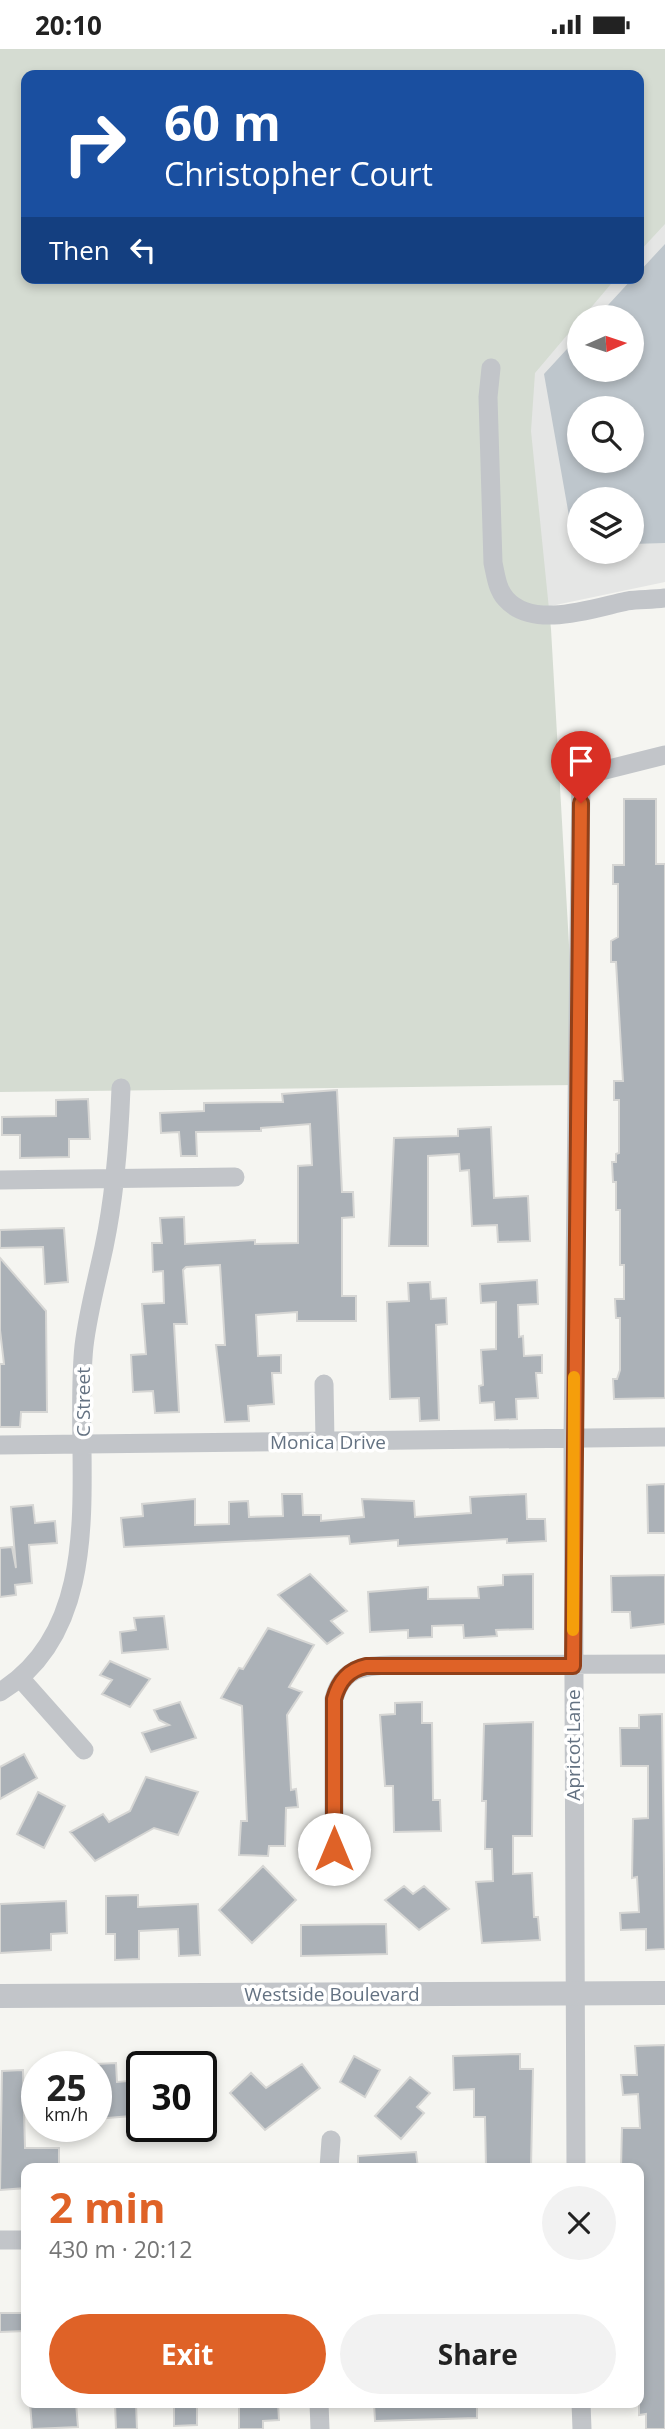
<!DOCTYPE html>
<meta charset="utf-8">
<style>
:root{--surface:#fff;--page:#f2f2f2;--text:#222;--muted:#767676;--accent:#df6227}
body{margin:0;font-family:"Open Sans",sans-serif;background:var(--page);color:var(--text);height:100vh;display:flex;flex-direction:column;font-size:26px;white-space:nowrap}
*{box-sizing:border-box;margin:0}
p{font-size:23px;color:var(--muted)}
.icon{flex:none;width:38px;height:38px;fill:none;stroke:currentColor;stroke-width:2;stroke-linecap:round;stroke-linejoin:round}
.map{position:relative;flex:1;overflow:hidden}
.details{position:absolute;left:21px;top:2114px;width:623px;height:245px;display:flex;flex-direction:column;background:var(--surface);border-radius:14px;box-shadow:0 4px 10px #0003}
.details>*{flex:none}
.hud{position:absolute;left:21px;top:21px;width:623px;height:214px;border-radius:14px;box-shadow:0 4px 10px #0003;background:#1a4fa0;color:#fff;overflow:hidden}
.needle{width:46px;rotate:87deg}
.controls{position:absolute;left:567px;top:256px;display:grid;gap:14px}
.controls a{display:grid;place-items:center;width:77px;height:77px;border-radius:50%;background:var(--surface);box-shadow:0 4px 10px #0003;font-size:35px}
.speed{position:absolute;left:21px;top:2002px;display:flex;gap:14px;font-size:35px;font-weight:700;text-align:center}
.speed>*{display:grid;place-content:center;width:91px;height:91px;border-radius:50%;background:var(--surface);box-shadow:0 4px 10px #0003;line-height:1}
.speed small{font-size:18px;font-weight:400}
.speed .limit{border:4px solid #111;border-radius:10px;background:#fff;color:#111}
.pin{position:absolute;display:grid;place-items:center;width:60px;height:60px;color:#fff;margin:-72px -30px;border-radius:50% 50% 50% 0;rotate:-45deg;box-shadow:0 0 7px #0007}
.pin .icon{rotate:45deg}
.me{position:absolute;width:77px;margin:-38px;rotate:0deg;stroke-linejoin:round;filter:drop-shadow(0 0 5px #0008)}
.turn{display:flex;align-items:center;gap:24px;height:147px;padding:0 28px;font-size:32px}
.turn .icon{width:91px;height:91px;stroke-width:2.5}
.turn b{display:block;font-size:49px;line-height:60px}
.then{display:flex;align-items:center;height:66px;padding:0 28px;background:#0003;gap:14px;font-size:26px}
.round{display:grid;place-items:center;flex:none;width:74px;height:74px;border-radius:37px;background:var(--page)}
.summary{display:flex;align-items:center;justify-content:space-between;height:119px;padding:0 28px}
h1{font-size:42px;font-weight:700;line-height:52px;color:var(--accent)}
.primary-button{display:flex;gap:14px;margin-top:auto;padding:14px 28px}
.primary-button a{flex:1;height:80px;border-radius:42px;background:var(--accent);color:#fff;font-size:28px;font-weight:700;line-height:80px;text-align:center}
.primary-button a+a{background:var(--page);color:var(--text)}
.status{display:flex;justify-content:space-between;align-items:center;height:49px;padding:0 35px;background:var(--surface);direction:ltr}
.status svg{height:19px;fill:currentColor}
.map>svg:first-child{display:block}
.built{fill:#e5e6e5;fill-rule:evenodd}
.green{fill:#d5dcd2}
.water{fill:#bec6cc;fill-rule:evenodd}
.building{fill:#abb1b7;stroke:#d6d6d4;stroke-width:2}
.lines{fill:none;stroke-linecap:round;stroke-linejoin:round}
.minor{stroke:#c2c5c9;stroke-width:19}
.tertiary{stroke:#c2c5c9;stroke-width:24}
.route-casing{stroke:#914019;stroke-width:18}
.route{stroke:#df6227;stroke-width:12}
.slow{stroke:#f59e0b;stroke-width:12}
.labels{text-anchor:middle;stroke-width:7;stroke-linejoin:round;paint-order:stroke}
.street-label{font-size:19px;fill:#647282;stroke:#fff}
</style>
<div class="status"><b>20:10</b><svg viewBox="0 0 49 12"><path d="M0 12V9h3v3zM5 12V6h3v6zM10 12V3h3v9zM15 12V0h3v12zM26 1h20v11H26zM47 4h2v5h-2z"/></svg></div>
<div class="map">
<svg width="665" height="2380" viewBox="0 0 665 2380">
<rect width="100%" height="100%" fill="#f5f5f1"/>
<path class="built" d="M 665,123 L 665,533 L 508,566 L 488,348 L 582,229 L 639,229 L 639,157 ZM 579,268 L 632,268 L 632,320 L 579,320 ZM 579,359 L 632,359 L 632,411 L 579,411 ZM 579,450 L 632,450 L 632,502 L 579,502 Z"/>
<path class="green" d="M 0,0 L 665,0 L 665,175 L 639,203 L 639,26 L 26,26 L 26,229 L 616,229 L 583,268 L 579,268 L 579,272 L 535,324 L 531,382 L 551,580 L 577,1036 L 0,1043 Z"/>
<path class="water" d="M 665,195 L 665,494 L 632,495 L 632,450 L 579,450 L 579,490 L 572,484 L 544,325 L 579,287 L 579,320 L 632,320 L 632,268 L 597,268 L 633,229 L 639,229 L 639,223 ZM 579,359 L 632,359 L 632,411 L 579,411 Z"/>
<path class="building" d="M 624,750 L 656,750 L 656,815 L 665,815 L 665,1349 L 614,1350 L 613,1330 L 617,1330 L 620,1321 L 620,1269 L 616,1269 L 615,1250 L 624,1250 L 624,1216 L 620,1216 L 620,1161 L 616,1161 L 616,1133 L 613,1133 L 612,1113 L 616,1113 L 616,1105 L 619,1104 L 619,1051 L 614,1051 L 614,1032 L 623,1032 L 616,913 L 611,913 L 611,892 L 618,888 L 618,835 L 613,835 L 613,816 L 624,816 Z
M 337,1041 L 342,1143 L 353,1143 L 354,1168 L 342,1169 L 342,1247 L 356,1247 L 356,1272 L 297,1272 L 297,1263 L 256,1266 L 258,1307 L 281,1306 L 281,1324 L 272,1324 L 274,1355 L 248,1357 L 249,1372 L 225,1373 L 216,1296 L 225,1296 L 220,1216 L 186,1218 L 183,1221 L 187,1275 L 174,1275 L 179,1363 L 155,1364 L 153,1342 L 133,1343 L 131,1306 L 146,1305 L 142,1255 L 164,1254 L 163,1222 L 153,1223 L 152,1194 L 162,1194 L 160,1169 L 184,1168 L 185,1195 L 255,1191 L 255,1195 L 298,1194 L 298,1117 L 312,1116 L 310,1075 L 261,1079 L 261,1082 L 196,1083 L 197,1107 L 181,1107 L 179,1083 L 161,1084 L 160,1064 L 204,1062 L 204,1054 L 283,1053 L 282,1045 Z
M 88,1050 L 90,1090 L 69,1090 L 69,1108 L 20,1109 L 20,1086 L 2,1086 L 2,1068 L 56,1067 L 56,1051 Z
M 491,1078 L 494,1149 L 528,1147 L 530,1192 L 498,1193 L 497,1176 L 472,1177 L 469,1121 L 460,1122 L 459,1105 L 428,1107 L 428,1197 L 389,1197 L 394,1089 L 458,1087 L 458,1080 Z
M 64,1179 L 68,1233 L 45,1235 L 43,1198 L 0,1199 L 0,1181 Z
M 0,1209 L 46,1262 L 47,1363 L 21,1363 L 20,1378 L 0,1378 L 0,1315 L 4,1315 L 0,1281 Z
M 537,1231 L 538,1255 L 518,1256 L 519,1288 L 523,1287 L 524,1307 L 542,1306 L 542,1324 L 536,1324 L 538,1349 L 516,1350 L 517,1370 L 495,1371 L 494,1353 L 480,1354 L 479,1337 L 483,1336 L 481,1301 L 496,1300 L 496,1253 L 481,1254 L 480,1235 Z
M 430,1233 L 431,1250 L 446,1249 L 447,1275 L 436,1276 L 439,1371 L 420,1372 L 419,1349 L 390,1350 L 387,1253 L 409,1252 L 408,1234 Z
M 665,1435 L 665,1484 L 648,1484 L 647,1436 Z
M 282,1445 L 302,1445 L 303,1466 L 321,1466 L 321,1472 L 364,1468 L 362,1450 L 414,1452 L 415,1468 L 471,1464 L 470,1448 L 526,1445 L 527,1470 L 545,1470 L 546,1492 L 507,1494 L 507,1490 L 398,1497 L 398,1491 L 350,1495 L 349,1487 L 124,1498 L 121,1469 L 143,1467 L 142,1455 L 195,1450 L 195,1476 L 229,1475 L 229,1453 L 248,1452 L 249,1468 L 283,1467 Z
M 33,1456 L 35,1474 L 55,1472 L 57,1494 L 29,1496 L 32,1534 L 15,1536 L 16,1546 L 0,1548 L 0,1499 L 12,1498 L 16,1519 L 11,1458 Z
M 310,1525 L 347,1562 L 331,1572 L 343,1584 L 327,1595 L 278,1546 Z
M 533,1525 L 533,1580 L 496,1581 L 497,1587 L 464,1589 L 463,1576 L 432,1577 L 432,1588 L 408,1589 L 408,1581 L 370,1583 L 368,1543 L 428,1538 L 428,1550 L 479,1549 L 478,1538 L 503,1536 L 503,1526 Z
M 665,1526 L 665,1575 L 631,1579 L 630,1563 L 612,1563 L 611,1527 Z
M 164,1567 L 168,1600 L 122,1604 L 120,1583 L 136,1581 L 134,1569 Z
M 268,1579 L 314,1596 L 289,1638 L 302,1643 L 287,1666 L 291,1741 L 296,1740 L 298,1758 L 286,1759 L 285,1797 L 269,1797 L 268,1807 L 239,1806 L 241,1772 L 247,1772 L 242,1657 L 221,1649 L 239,1619 L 243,1620 Z
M 110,1612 L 150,1630 L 130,1658 L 102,1645 L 112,1631 L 100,1626 Z
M 180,1653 L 196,1689 L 151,1703 L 142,1684 L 169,1676 L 159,1671 L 154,1661 Z
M 422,1653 L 422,1674 L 432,1674 L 433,1751 L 440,1751 L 441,1782 L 394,1783 L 393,1737 L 385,1737 L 380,1666 L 395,1665 L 395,1654 Z
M 662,1665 L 665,1900 L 646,1901 L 646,1880 L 621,1881 L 620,1864 L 639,1863 L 637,1828 L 632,1829 L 633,1770 L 648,1769 L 648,1717 L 621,1717 L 620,1679 L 639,1679 L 639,1666 Z
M 533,1673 L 532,1787 L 513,1787 L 513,1825 L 532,1824 L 534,1868 L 538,1868 L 540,1891 L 482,1894 L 476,1833 L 493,1832 L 492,1800 L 485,1800 L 486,1752 L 482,1752 L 484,1675 Z
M 24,1705 L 37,1729 L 0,1750 L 0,1718 Z
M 146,1728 L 198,1743 L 178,1786 L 154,1779 L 95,1812 L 70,1783 L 103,1765 L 109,1773 L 130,1762 Z
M 38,1743 L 65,1757 L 44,1799 L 17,1785 Z
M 263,1817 L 296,1851 L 252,1894 L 219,1861 Z
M 404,1837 L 413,1845 L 424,1837 L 449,1860 L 419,1881 L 385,1851 Z
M 138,1846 L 138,1858 L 198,1855 L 200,1906 L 179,1907 L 178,1880 L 139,1882 L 139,1910 L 115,1911 L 115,1885 L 106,1885 L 106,1847 Z
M 66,1852 L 67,1884 L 51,1885 L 51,1901 L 0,1904 L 0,1855 Z
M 386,1875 L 387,1905 L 301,1907 L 301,1876 Z
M 665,1996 L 665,2380 L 646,2380 L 646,2365 L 639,2366 L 639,2191 L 642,2190 L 639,2119 L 621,2119 L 622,2079 L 640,2079 L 638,2045 L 623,2046 L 621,2026 L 637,2026 L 635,1997 Z
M 520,2005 L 520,2020 L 533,2020 L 531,2119 L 486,2119 L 485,2068 L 474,2068 L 474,2040 L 454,2041 L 453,2007 Z
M 354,2007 L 380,2021 L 365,2048 L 340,2033 Z
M 116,2014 L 117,2033 L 128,2032 L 131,2067 L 96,2070 L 96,2015 Z
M 302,2015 L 320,2039 L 265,2081 L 230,2044 L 251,2024 L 266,2039 Z
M 23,2021 L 25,2099 L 59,2099 L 59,2119 L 26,2119 L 26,2139 L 0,2141 L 2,2022 Z
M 410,2028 L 430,2044 L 417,2058 L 424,2064 L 401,2090 L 375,2067 Z
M 416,2103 L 418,2119 L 358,2119 L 358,2107 Z
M 0,2264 L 26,2264 L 26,2282 L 0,2283 Z
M 30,2354 L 76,2354 L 78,2378 L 32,2380 Z
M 115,2354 L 136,2354 L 137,2380 L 116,2380 Z
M 174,2354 L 197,2354 L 197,2376 L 174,2377 Z
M 239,2354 L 278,2354 L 279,2371 L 263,2372 L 263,2380 L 239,2380 Z
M 374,2354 L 477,2354 L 477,2369 L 375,2372 Z"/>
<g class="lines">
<path class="minor" d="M 491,319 L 488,348 L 493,514 C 496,527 497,540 506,550 C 533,581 594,559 627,552 C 639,550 652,551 665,549
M 0,1131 L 235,1128
M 324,1335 L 325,1393
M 0,1396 L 665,1388
M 21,1630 L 84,1701
M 0,1643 C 114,1573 72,1408 84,1297 C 88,1263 97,1231 104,1198 C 115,1146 119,1092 121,1039
M 334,1800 L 334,1650 C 342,1618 364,1617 392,1616 L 665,1615
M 329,2119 L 331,2091
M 576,2119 L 573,1392 L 581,727 L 665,706
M 0,2191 L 26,2191
M 319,2354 L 320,2380
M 581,2354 L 582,2380"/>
<path class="tertiary" d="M 0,1947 L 665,1944"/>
</g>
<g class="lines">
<defs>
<path id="route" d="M 334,1800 L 334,1650 C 339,1632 348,1621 366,1617 L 573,1617 L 581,754"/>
</defs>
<use href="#route" class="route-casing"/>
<use href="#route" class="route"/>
<path class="slow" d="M 573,1581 L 574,1328"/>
</g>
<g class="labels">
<g class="street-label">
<text transform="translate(83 1353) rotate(-90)" y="7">C Street</text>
<text x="328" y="1400">Monica Drive</text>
<text transform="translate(573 1696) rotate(-90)" y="7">Apricot Lane</text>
<text x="332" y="1952">Westside Boulevard</text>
</g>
</g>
</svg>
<div class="controls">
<a><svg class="needle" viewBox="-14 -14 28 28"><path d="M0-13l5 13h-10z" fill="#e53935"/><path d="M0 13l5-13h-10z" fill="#767676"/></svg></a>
<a><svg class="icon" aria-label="search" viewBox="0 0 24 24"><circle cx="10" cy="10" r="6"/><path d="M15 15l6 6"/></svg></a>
<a><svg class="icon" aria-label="layers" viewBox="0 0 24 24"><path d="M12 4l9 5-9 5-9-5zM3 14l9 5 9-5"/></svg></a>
</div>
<div class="speed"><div>25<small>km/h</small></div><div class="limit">30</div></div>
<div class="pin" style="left:581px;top:754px;background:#d93025"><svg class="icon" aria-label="arrive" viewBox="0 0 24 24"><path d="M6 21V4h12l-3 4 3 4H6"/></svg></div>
<svg class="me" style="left:334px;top:1800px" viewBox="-20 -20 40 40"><circle r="19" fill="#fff"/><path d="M0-13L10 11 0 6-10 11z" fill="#df6227"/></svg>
<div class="hud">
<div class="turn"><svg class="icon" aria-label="right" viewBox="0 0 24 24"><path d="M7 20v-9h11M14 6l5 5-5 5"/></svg><div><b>60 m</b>Christopher Court</div></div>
<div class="then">Then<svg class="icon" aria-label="left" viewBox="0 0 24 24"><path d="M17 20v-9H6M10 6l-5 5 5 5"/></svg></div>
</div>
<section class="details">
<div class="summary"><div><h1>2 min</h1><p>430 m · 20:12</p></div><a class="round"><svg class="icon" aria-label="close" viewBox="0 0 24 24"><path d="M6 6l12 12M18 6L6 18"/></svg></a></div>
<div class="primary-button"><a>Exit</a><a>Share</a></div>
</section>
</div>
